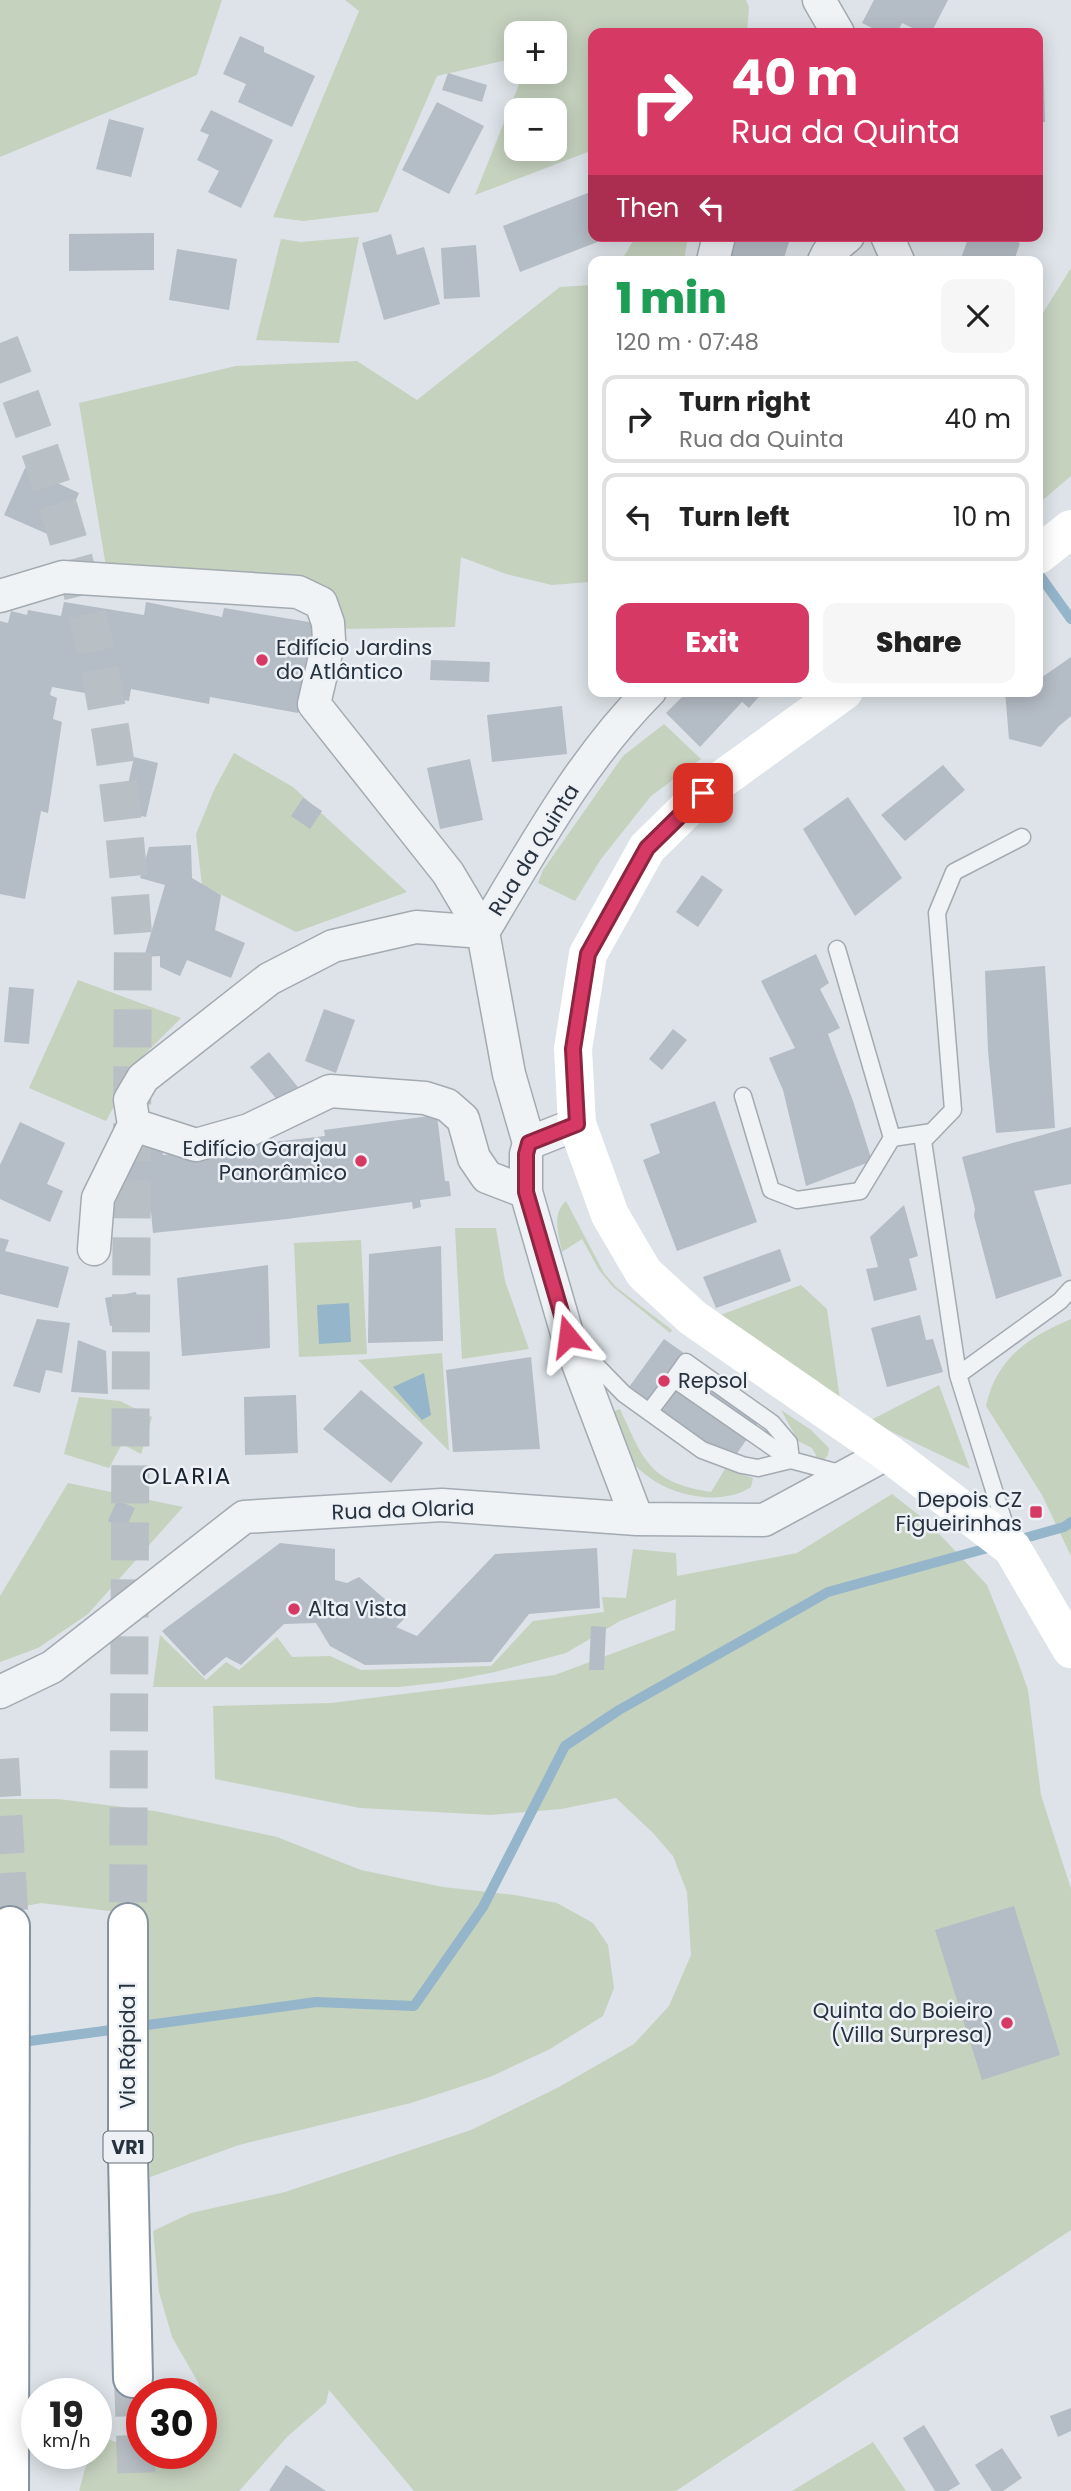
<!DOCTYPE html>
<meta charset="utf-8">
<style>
:root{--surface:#fff;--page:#f6f6f6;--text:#222;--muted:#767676;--line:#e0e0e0;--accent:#d63963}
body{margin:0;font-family:Poppins,sans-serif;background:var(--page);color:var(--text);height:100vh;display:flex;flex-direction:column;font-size:26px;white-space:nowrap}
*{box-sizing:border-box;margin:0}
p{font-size:23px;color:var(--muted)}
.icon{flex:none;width:38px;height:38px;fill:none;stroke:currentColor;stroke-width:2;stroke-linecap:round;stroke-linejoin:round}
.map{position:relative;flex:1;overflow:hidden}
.details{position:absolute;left:588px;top:256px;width:455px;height:441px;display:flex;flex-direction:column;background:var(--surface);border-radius:14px;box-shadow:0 4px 18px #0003}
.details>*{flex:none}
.banner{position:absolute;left:588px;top:28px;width:455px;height:214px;border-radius:14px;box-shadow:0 4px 18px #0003;background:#d63963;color:#fff;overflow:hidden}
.buttons{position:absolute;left:504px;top:21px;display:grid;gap:14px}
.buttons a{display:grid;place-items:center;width:63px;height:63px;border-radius:14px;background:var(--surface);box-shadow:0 4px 18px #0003;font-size:35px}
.speed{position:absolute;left:21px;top:2378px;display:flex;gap:14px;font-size:35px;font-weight:700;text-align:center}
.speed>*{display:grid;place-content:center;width:91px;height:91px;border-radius:50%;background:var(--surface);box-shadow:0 4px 18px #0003;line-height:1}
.speed small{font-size:18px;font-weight:400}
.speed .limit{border:10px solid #d22;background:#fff;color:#111}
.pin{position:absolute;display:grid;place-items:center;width:60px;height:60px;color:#fff;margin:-30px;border-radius:14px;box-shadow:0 4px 10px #0006}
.me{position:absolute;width:77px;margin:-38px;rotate:344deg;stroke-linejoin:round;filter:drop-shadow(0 0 5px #0008)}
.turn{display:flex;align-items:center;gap:24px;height:147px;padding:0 28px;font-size:32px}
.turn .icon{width:91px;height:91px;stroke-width:2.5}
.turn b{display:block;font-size:49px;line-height:60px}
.then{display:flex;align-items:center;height:66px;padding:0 28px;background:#0003;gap:14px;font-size:26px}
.round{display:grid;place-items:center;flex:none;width:74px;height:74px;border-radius:14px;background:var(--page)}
.headline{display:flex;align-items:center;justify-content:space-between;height:119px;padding:0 28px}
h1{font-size:42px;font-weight:800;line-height:52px;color:#1e9e55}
.action{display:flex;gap:14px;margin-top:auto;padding:14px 28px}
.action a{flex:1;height:80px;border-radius:14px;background:var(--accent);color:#fff;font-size:28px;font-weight:800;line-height:80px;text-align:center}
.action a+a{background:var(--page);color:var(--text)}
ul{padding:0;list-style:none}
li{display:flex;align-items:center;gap:21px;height:88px;margin:0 14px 10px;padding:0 14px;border:4px solid var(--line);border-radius:14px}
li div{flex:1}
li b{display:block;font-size:26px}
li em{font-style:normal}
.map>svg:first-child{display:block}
.green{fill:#c5d2be;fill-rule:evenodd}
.water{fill:#95b5cb}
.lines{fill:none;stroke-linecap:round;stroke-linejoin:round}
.stream{stroke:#95b5cb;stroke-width:10}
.building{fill:#b4bcc5}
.trunk-tunnel{stroke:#b8c0c6;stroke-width:38;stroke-dasharray:38 19;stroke-linecap:butt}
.service-casing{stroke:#a2aab2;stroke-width:19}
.minor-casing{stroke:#a2aab2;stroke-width:35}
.trunk-casing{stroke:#84929f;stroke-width:42}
.service{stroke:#f0f3f6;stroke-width:16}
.minor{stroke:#f0f3f6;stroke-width:32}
.secondary{stroke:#fff;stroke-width:38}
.trunk{stroke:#fff;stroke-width:38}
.route-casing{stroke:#8b2540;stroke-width:18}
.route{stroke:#d63963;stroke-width:12}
.poi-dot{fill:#d63963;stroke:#edf1f6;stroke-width:2.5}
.labels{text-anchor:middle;stroke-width:5;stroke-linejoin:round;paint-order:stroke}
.shield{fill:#edf1f6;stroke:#626b76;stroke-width:2}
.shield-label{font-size:19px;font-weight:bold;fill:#26323f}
.poi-label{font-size:21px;fill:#26323f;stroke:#edf1f6;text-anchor:start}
.street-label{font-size:21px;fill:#26323f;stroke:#edf1f6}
.neighbourhood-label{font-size:23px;letter-spacing:2px;fill:#182330;stroke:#edf1f6}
</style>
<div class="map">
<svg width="1071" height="2491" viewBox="0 0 1071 2491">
<rect width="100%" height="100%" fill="#dde3e8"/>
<path class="green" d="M 0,0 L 222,0 L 197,75 L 0,157 Z
M 345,0 L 746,0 L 749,7 L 747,33 L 593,33 L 593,150 L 475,195 L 524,72 L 555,72 L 555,33 L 516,33 L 516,58 L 437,76 L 378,212 L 303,221 L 273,217 L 359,11 ZM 516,110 L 555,110 L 555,149 L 516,149 Z
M 636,236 L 688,236 L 684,261 L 621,261 Z
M 359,237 L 339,343 L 256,340 L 281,239 L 301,242 Z
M 1071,268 L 1071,476 L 1038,504 L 1038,321 Z
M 593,285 L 593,585 L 589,582 L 552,585 L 506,574 L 461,557 L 455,627 L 343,629 L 306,579 L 107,573 L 79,403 L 236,366 L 357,361 L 417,400 L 560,287 Z
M 664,724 L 701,759 L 651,796 L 601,859 L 575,901 L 538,883 L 543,870 L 623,756 Z
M 234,753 L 293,787 L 407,892 L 296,932 L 202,885 L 196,834 L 214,790 Z
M 78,980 L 181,1018 L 140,1059 L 106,1121 L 29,1088 Z
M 566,1201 L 604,1273 L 616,1287 L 672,1330 L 670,1333 L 613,1287 L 599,1270 L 582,1239 L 562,1252 C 559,1236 551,1214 566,1201 Z
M 455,1228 L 496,1228 L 505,1281 L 529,1349 L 462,1359 Z
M 361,1240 L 367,1354 L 299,1357 L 294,1243 Z
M 801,1285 L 827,1309 L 842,1413 L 699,1323 Z
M 1071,1319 L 1071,1556 L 1042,1495 L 986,1406 C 996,1358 1029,1337 1071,1319 Z
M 442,1353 L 449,1451 L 358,1360 Z
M 939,1385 L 970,1469 L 869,1421 Z
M 79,1397 L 120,1401 L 152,1417 L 141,1454 L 122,1444 L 109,1468 L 64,1454 Z
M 620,1409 C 644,1461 649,1482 711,1492 L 725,1469 L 753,1478 L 751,1487 C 714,1511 648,1491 626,1453 C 619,1441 615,1426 609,1413 Z
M 781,1410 L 811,1430 L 829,1448 L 828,1455 L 820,1464 L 814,1463 L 816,1455 L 812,1448 L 798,1441 Z
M 68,1483 L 183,1507 L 88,1614 L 38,1648 L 0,1662 L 0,1596 Z
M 892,1494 L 930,1524 L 987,1585 L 1017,1659 L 1028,1690 L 1041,1795 L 1071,1889 L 1071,2230 L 676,2491 L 414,2491 L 329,2390 L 326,2403 L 288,2436 L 239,2491 L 79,2491 L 85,2469 L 92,2454 L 96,2454 L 96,2446 L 101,2437 L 142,2451 L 142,2454 L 150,2454 L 179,2464 L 191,2454 L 201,2454 L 201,2439 L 205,2431 L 201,2394 L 199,2384 L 172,2337 L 159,2292 L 153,2231 L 191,2213 L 285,2192 L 471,2130 L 559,2087 L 634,2044 L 669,2006 L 691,1955 L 687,1892 L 673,1856 L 653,1833 L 616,1798 L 561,1809 L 491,1815 L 360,1808 L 215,1779 L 213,1706 L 331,1703 L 555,1675 L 675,1630 L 676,1599 L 620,1621 L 566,1653 L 495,1672 L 444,1682 L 399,1687 L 153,1687 L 160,1635 L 206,1680 L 226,1662 L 239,1670 L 277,1637 L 292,1657 L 330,1656 L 361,1670 L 491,1666 L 533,1621 L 604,1612 L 602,1597 L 626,1598 L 633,1549 L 676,1553 L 677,1576 L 797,1553 Z
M 0,1799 L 58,1799 L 155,1811 L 277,1837 L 361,1870 L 443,1887 L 515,1895 L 557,1903 L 593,1923 L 608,1945 L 614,1988 L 603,2016 L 550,2049 L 490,2077 L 411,2103 L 239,2145 L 150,2177 L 144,1915 L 41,1903 L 0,1911 Z
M 873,2442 L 906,2491 L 792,2491 Z"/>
<path class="water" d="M 349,1303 L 351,1342 L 319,1344 L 317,1305 Z
M 424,1373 L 431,1415 L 422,1420 L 393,1387 Z"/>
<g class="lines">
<path class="stream" d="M 1038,573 L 1071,619
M 1014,1541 L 1064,1527 L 1071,1522
M 15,2043 L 316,2002 L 414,2006 L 483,1907 L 565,1746 L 619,1710 L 828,1592 L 995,1546"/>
</g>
<path class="building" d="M 874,0 L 948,0 L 931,33 L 923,33 L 902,23 L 897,33 L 882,33 L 862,23 Z
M 240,36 L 264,47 L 264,52 L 315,76 L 292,127 L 238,102 L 246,84 L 223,74 Z
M 1038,50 L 1043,50 L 1045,122 L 1038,122 Z
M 448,73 L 487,85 L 482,102 L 442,90 Z
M 437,102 L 484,126 L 449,194 L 402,170 Z
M 211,110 L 273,140 L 241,208 L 208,192 L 219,171 L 197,160 L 209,135 L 200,131 Z
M 109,119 L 144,128 L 131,177 L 96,169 Z
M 593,191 L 593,236 L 613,236 L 520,272 L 503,226 Z
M 154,233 L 154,270 L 69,271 L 69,234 Z
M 391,234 L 397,255 L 424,247 L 440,304 L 384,320 L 362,243 Z
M 726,236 L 791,236 L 783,261 L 719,261 Z
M 969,236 L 1002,236 L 1020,243 L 1014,261 L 960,261 Z
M 476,245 L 480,297 L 444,299 L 441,248 Z
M 177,249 L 237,259 L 229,310 L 169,300 Z
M 25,468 L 79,493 L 59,539 L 4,515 Z
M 64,602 L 144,615 L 146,602 L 222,617 L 224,608 L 315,623 L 298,713 L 210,697 L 209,704 L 131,689 L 129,701 L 52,687 L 50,695 L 57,698 L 53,719 L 62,722 L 48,813 L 41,811 L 25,899 L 0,894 L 0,621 L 8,623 L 11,611 L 27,615 L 28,610 L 61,616 Z
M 1071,657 L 1071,716 L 1059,726 L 1041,747 L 1009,739 L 1005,691 L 1038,691 L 1038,680 Z
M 431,660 L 490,662 L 489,682 L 430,680 Z
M 688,691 L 764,691 L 749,708 L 742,702 L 700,747 L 666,713 Z
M 562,706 L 567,754 L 492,762 L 487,715 Z
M 134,757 L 158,763 L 146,817 L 122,812 Z
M 470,759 L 483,820 L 440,829 L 427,768 Z
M 943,765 L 965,790 L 905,841 L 881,815 Z
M 848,797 L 902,878 L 855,916 L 803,829 Z
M 303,798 L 322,811 L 310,829 L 291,816 Z
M 191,845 L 192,878 L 221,895 L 215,930 L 245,943 L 231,978 L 187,960 L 180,976 L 160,967 L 160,956 L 144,957 L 165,885 L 140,878 L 149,847 Z
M 702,875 L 723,890 L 698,927 L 676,912 Z
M 816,954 L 829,983 L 820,989 L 840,1028 L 828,1034 L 853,1101 L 872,1161 L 806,1186 L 783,1090 L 769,1058 L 795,1048 L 761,981 Z
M 1045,966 L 1055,1128 L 996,1133 L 988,1051 L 985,971 Z
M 9,987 L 34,989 L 29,1044 L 4,1042 Z
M 324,1009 L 355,1020 L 336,1073 L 305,1061 Z
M 673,1029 L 687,1040 L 662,1070 L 649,1059 Z
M 269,1052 L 298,1087 L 279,1102 L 250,1067 Z
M 715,1101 L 757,1222 L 677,1251 L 643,1160 L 660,1153 L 650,1124 Z
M 437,1115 L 445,1181 L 449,1181 L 451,1196 L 420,1200 L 421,1207 L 413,1209 L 412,1202 L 287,1219 L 153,1233 L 151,1212 L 137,1213 L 111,1200 L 125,1163 L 138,1158 L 137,1144 L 162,1141 L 163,1155 L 325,1136 L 324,1130 Z
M 20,1122 L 65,1143 L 47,1184 L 63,1191 L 50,1222 L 0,1199 L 0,1165 Z
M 1071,1127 L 1071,1184 L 1034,1191 L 1062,1276 L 996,1299 L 974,1216 L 975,1209 L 962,1157 Z
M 904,1205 L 918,1256 L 909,1259 L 917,1290 L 874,1301 L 866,1269 L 878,1267 L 870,1237 Z
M 0,1238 L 9,1240 L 5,1251 L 69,1267 L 58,1308 L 0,1294 Z
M 441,1246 L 443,1341 L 368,1343 L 369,1254 Z
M 780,1249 L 791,1281 L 716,1308 L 703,1277 Z
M 268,1265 L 270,1348 L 182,1356 L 177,1278 Z
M 136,1292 L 142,1320 L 110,1326 L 105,1298 Z
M 920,1315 L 926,1340 L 933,1339 L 943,1372 L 887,1387 L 871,1328 Z
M 37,1319 L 70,1323 L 62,1373 L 46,1370 L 40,1393 L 13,1386 Z
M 664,1339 L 766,1411 L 727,1468 L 624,1394 Z
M 78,1340 L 106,1351 L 108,1394 L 71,1392 Z
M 531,1357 L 540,1449 L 453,1452 L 446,1370 Z
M 361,1390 L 423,1443 L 391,1483 L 323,1429 Z
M 296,1395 L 298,1453 L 245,1455 L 244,1397 Z
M 117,1500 L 135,1508 L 125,1530 L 108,1521 Z
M 280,1543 L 335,1549 L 335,1580 L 347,1583 L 359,1577 L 406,1617 L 396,1627 L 417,1636 L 495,1554 L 597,1548 L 600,1608 L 529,1614 L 491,1662 L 365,1665 L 330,1646 L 316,1623 L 284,1624 L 241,1665 L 226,1657 L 204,1676 L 162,1631 Z
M 591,1626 L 606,1627 L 604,1670 L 589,1670 Z
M 1014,1906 L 1060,2055 L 982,2080 L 935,1930 Z
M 1071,2408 L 1071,2431 L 1058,2437 L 1050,2416 Z
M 924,2425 L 960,2484 L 948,2491 L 935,2491 L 903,2438 Z
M 1002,2448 L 1022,2478 L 1003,2491 L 992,2491 L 975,2465 Z
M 286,2465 L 326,2491 L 269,2491 Z"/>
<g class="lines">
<path class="trunk-tunnel" d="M 0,343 C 36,433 67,525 89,620 C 113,724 126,829 133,935 L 128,1923
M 0,1759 L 10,1926
M 133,2378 L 137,2491"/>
<defs>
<path id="service" d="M 837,949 L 892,1138 L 932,1132
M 743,1096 L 771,1190 L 797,1200 L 860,1191 L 892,1138
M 582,1351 L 624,1394 L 702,1450 L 742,1465 L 758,1468 L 791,1460 L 843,1474
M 958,1375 L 923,1141 L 953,1110 L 937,913 L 954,872 L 1022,837
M 674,1379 L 686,1362 L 772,1423 L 789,1443 L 791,1460
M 649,1412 L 674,1379 L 791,1460
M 1008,1535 L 958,1375 L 1060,1301 L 1071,1289"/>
<path id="minor" d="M 819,0 L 838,33
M 887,236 L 898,261
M 713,261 L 719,236
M 824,261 L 828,253 L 848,236
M 0,596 L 63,577 L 298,592 L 321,603 L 328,623 L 329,640 L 314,704 L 448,873 L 483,932 L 509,1074 L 529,1143
M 483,932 C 533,849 581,760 650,691
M 134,1125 L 196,1145 L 249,1130 L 330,1091 L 425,1098 L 447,1105 L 463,1119 L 474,1158 L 487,1177 L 526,1192
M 529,1143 L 526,1154 L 526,1192 L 568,1337 L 637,1519
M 529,1143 L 577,1124
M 94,1249 L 98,1198 L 134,1125 L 130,1100 L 143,1078 L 269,979 L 333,946 L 416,927 L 483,932
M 0,1692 L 52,1667 L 244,1517 L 442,1505 L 637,1519 L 764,1520 L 888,1453"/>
<path id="trunk" d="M 128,1923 L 128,2158 L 133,2378
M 9,2491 L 10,1926"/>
</defs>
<use href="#service" class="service-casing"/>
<use href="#minor" class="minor-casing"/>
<use href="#trunk" class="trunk-casing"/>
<use href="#service" class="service"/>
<use href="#minor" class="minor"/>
<path class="secondary" d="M 1038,555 L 1071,529
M 844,691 L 703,793 L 647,848 L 588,954 L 573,1049 L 577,1124 L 610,1215 L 644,1273 L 693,1318 L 888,1453 L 1012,1548 L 1071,1649"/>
<use href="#trunk" class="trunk"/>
</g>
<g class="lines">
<defs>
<path id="route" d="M 568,1336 L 526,1192 L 526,1154 L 529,1143 L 577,1124 L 573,1049 L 588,954 L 647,848 L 703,793"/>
</defs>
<use href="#route" class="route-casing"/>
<use href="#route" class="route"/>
</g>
<g class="poi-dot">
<circle cx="262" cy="660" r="7"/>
<circle cx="361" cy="1161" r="7"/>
<circle cx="664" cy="1381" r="7"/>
<rect x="1029" y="1505" width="14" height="14" rx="3.5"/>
<circle cx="294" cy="1609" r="7"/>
<circle cx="1007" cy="2023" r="7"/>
</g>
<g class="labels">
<rect class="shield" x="103.5" y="2131.5" width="49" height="31" rx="5"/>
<g class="shield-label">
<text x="128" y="2154">VR1</text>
</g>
<g class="poi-label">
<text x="276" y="655">Edifício Jardins<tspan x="276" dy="24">do Atlântico</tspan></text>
<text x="347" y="1156" text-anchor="end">Edifício Garajau<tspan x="347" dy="24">Panorâmico</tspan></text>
<text x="678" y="1388">Repsol</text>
<text x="1022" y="1507" text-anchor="end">Depois CZ<tspan x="1022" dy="24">Figueirinhas</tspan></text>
<text x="308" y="1616">Alta Vista</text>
<text x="993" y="2018" text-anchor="end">Quinta do Boieiro<tspan x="993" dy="24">(Villa Surpresa)</tspan></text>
</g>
<g class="street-label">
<text transform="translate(534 850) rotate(-58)" y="7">Rua da Quinta</text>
<text transform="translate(403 1510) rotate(-2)" y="7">Rua da Olaria</text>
<text transform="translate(128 2046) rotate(-90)" y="7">Via Rápida 1</text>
</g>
<g class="neighbourhood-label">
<text x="187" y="1484">OLARIA</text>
</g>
</g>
</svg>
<div class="buttons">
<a>+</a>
<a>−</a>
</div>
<div class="speed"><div>19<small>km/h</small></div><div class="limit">30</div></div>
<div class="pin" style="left:703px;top:793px;background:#d93025"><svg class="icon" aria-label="arrive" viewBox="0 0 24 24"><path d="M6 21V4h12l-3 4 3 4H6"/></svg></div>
<svg class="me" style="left:568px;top:1336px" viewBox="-20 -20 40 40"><path d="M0-17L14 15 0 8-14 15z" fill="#d63963" stroke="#fff" stroke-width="4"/></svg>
<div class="banner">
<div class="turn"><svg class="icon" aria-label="right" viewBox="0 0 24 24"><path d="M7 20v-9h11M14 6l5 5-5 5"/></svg><div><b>40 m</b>Rua da Quinta</div></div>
<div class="then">Then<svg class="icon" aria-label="left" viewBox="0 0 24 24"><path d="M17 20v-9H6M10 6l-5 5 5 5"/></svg></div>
</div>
<section class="details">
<div class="headline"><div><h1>1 min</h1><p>120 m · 07:48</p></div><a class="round"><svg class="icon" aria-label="close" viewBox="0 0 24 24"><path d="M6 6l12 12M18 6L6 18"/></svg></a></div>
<ul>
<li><svg class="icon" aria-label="right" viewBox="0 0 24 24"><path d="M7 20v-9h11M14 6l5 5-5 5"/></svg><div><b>Turn right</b><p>Rua da Quinta</p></div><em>40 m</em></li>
<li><svg class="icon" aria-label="left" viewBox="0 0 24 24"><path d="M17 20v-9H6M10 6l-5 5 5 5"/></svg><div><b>Turn left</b></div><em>10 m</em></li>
</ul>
<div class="action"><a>Exit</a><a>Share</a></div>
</section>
</div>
